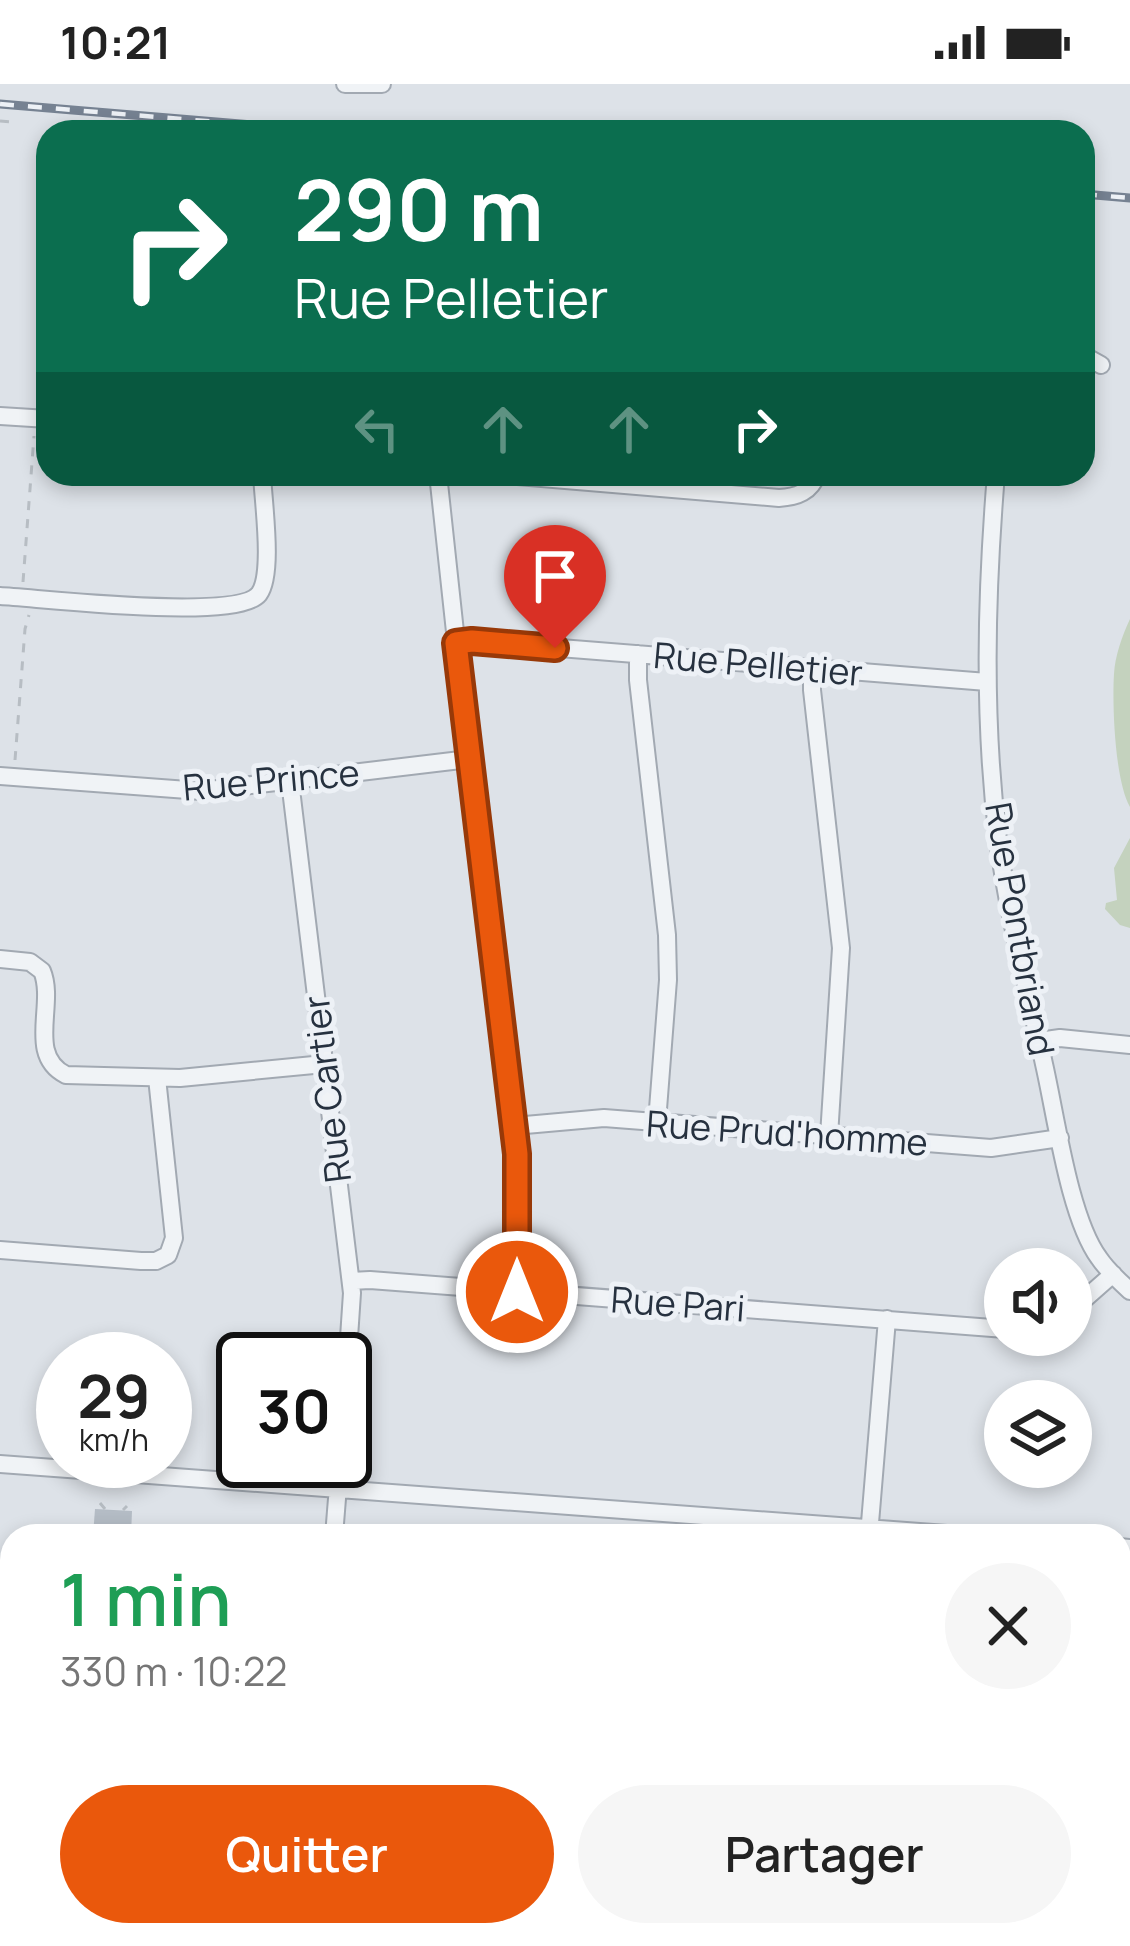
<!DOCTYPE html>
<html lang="fr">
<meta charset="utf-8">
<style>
:root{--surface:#fff;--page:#f6f6f6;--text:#222;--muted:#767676;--accent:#ea580c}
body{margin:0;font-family:Manrope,sans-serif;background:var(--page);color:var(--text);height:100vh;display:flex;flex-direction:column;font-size:45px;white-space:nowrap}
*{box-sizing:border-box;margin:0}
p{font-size:39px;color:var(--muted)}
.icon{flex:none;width:66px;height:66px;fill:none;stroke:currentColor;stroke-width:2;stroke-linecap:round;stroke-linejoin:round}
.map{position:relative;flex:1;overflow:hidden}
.drawer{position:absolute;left:0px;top:1440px;width:1131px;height:423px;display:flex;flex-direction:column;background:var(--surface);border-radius:36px 36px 0 0;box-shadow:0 6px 18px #0003}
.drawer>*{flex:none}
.top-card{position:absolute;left:36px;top:36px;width:1059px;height:366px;border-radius:36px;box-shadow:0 6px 18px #0003;background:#0b6e4f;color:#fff;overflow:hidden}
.buttons{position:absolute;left:984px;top:1164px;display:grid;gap:24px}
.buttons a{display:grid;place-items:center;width:108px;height:108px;border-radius:50%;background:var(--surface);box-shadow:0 6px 18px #0003;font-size:60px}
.speed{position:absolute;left:36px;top:1248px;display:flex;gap:24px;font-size:60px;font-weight:700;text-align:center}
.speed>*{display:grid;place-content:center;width:156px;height:156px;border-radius:50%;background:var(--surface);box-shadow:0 6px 18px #0003;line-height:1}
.speed small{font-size:30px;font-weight:400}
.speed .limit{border:6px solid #111;border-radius:18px;background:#fff;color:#111}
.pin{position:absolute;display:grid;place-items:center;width:102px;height:102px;color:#fff;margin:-123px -51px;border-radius:50% 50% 50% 0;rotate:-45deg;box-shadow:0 0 12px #0007}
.pin .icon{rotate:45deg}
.me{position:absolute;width:132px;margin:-66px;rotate:0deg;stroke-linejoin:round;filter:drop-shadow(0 0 9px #0008)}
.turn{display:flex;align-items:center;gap:42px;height:252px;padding:0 60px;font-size:54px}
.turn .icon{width:156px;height:156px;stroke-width:2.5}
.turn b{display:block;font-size:84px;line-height:102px}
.lanes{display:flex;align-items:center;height:114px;padding:0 60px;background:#0003;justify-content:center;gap:60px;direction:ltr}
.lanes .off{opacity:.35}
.round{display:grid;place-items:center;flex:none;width:126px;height:126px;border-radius:63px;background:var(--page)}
.summary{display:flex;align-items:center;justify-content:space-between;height:204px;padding:0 60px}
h1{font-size:72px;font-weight:600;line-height:90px;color:#1e9e55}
.cta{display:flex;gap:24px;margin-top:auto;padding:24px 60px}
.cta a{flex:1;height:138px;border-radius:72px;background:var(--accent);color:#fff;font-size:48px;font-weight:600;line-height:138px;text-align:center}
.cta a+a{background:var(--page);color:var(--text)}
.status{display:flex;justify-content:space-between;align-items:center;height:84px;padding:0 60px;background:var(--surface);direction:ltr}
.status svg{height:33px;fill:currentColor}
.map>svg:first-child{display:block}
.green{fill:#c4d2be}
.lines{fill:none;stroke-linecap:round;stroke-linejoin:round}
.river{stroke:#96b2ca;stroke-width:27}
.building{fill:#b4bcc5}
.street-casing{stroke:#a2a9b2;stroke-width:20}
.path{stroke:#b7bdc3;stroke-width:3;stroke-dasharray:9 9;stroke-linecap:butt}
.street{stroke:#f0f3f6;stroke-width:16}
.secondary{stroke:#fff;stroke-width:24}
.rail-casing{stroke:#768292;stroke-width:9}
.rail{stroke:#edf1f6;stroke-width:4.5;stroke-dasharray:14;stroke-linecap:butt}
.route-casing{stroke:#983908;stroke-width:30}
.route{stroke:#ea580c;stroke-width:21}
.labels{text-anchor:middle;stroke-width:10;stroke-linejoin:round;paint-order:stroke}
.street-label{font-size:36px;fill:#26313f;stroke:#edf1f6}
</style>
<div class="status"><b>10:21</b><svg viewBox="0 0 49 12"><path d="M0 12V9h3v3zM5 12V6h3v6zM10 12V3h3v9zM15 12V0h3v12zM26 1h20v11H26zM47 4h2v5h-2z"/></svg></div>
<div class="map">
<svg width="1130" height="1862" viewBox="0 0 1130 1862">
<rect width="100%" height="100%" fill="#dde2e8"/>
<path class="green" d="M 1130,535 L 1130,723 C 1115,697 1112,622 1114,590 C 1115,572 1122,552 1130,535 Z
M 1130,754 L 1130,844 L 1120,841 L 1105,825 L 1106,819 L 1117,816 L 1114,784 Z
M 1119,1760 L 1130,1760 L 1130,1843 L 1119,1844 Z
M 815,1851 L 1105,1851 L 1082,1862 L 815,1862 Z"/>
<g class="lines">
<path class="river" d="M 1119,1807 L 1130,1804
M 869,1862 L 887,1851"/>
</g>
<path class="building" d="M 95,1425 L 132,1427 L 131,1452 L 93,1452 Z"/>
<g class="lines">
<defs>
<path id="street" d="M 345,0 L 382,0
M 1083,271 L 1101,281
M 0,332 L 48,335
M 438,390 L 466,650 L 517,1069 L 517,1208
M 494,390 L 779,414 C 797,413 811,408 817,390
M 996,390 C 986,512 983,634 998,756 C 1008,832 1028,905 1044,980 C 1056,1032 1069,1133 1099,1174 C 1107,1186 1119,1197 1130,1207
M 0,512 C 41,514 237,538 259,510 C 274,490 263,417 262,390
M 456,559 L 472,557 L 987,598
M 638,570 L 638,596 L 667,851 L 668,896 L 657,1038
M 812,585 L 812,606 L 841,864 L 829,1052
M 0,692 L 201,707 L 469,675
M 290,697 L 352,1209 L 345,1313
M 0,875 L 30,878 L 42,887 C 56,920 26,971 66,991 L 180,994 L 324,980
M 1039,957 L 1060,954 L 1130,961
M 514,1042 L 604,1034 L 991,1064 L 1060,1054
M 0,1166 L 141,1177 L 156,1177 L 168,1171 L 174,1154 L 157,994
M 351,1197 L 370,1196 L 1005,1245
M 1071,1227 L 1113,1190
M 0,1380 L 974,1452
M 869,1451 L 887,1235
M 334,1452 L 340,1377
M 1119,1463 L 1130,1464
M 122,1862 L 123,1851
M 326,1862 L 350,1856 L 441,1862
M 718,1862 L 722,1851"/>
</defs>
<use href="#street" class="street-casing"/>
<path class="path" d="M 0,37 L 11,38
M 23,498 L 34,352
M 15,676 L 25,545 L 29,531
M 100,1419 L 105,1425
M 123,1426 L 127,1422"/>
<use href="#street" class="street"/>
<path class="secondary" d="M 0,1660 L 12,1661
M 1119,1739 L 1130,1740"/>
<defs>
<path id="rail" d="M 0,20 L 339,48
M 1083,110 L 1130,114"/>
</defs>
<use href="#rail" class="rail-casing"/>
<use href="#rail" class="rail"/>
</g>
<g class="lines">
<defs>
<path id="route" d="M 517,1208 L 517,1070 L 456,559 L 472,557 L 555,564"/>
</defs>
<use href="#route" class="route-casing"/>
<use href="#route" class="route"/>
</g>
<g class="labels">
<g class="street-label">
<text transform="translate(758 580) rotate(5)" y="13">Rue Pelletier</text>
<text transform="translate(271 696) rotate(-5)" y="13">Rue Prince</text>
<text transform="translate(1020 845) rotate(80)" y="13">Rue Pontbriand</text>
<text transform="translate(327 1005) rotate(-97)" y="13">Rue Cartier</text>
<text transform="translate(787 1049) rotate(4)" y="13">Rue Prud'homme</text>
<text transform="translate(678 1220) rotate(4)" y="13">Rue Pari</text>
</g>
</g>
</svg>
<div class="buttons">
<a><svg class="icon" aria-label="sound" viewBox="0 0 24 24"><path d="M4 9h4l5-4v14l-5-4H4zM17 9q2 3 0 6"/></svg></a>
<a><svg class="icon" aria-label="layers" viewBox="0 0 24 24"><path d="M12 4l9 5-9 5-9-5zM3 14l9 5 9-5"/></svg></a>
</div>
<div class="speed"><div>29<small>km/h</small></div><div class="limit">30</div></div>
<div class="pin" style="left:555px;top:564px;background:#d93025"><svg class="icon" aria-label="arrive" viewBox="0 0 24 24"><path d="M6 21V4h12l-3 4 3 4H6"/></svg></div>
<svg class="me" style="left:517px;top:1208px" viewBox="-20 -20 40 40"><circle r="17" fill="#ea580c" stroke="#fff" stroke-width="3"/><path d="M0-11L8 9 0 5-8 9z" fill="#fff"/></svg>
<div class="top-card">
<div class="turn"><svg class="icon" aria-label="right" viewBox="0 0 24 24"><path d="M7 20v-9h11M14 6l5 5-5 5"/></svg><div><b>290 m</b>Rue Pelletier</div></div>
<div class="lanes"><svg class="icon off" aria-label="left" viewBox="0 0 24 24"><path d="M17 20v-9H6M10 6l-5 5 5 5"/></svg><svg class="icon off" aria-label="ahead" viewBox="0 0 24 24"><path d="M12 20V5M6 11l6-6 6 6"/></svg><svg class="icon off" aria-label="ahead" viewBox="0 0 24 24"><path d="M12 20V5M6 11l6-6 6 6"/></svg><svg class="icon" aria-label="right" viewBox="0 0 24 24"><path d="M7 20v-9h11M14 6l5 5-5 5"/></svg></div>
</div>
<section class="drawer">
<div class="summary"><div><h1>1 min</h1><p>330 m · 10:22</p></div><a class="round"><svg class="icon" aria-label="close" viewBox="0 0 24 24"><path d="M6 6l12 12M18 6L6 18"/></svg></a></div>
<div class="cta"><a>Quitter</a><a>Partager</a></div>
</section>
</div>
